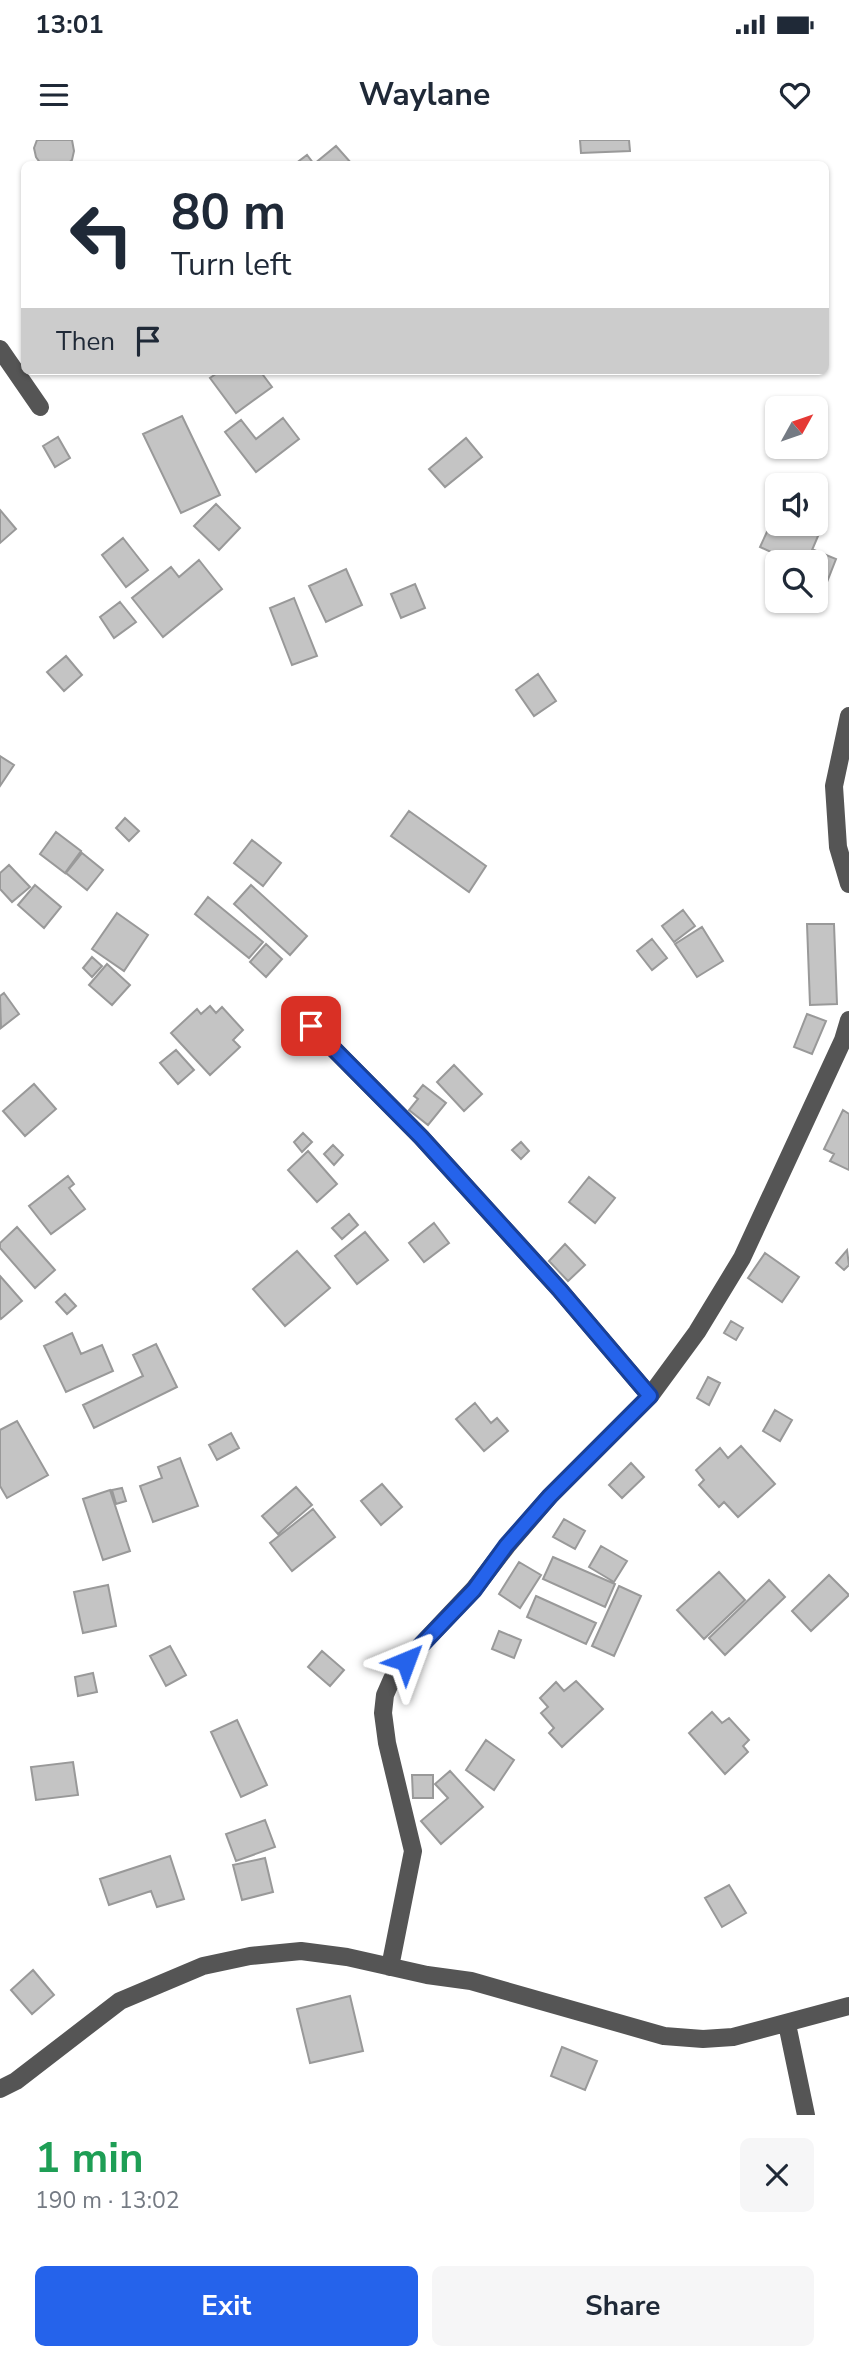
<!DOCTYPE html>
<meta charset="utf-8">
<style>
:root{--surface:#fff;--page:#f6f6f7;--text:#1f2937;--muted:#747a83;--accent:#2563eb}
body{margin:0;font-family:"Nunito Sans",sans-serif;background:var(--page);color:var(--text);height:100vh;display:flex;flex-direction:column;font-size:26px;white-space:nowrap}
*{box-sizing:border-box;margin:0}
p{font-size:23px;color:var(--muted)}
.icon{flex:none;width:38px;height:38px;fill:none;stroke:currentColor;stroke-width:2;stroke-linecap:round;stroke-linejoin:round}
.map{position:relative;height:1975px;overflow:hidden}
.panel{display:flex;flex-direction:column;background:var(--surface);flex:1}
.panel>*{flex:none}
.hud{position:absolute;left:21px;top:21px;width:808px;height:214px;border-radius:10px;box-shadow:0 2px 5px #0004;background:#fff;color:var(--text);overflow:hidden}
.needle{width:46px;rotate:50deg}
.tools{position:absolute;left:765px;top:256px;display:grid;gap:14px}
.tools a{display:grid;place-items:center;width:63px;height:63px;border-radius:10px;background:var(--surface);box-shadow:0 2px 5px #0004;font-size:35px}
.pin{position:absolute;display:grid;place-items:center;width:60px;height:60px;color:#fff;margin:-30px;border-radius:14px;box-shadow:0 4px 10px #0006}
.me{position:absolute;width:77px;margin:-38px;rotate:44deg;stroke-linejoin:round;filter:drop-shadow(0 0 5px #0008)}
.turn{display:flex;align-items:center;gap:24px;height:147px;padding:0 35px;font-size:32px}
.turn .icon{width:91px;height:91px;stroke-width:2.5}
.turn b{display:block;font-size:49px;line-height:60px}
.then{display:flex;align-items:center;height:66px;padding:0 35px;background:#0003;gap:14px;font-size:26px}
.round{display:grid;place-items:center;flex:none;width:74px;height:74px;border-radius:10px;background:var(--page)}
.summary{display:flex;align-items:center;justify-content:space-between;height:119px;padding:0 35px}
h1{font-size:42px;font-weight:700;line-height:52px;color:#1e9e55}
.action{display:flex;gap:14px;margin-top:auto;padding:14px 35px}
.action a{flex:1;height:80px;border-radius:10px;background:var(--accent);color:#fff;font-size:28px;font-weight:700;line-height:80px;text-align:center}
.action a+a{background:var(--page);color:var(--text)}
.status{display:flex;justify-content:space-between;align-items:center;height:49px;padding:0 35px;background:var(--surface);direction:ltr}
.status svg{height:19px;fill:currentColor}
header{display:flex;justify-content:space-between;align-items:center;height:91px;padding:0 35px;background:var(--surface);font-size:32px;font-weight:700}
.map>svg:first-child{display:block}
.building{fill:#c4c4c4;stroke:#999;stroke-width:2}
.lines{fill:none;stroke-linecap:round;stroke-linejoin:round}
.minor{stroke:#555;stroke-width:18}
.route-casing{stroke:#184099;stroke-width:18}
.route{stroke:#2563eb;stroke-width:12}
</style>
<div class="status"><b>13:01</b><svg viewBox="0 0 49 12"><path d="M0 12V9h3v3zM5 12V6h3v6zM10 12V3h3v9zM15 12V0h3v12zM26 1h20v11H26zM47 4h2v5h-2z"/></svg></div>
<header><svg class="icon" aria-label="menu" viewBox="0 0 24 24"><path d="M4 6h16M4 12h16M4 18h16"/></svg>Waylane<svg class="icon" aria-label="heart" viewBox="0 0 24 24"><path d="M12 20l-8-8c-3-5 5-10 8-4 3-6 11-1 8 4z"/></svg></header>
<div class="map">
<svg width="849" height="1975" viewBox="0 0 849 1975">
<rect width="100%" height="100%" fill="#fff"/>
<path class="building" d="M 37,0 L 72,0 L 74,11 L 72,20 L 67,24 L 41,24 L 36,17 L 34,8 Z
M 580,0 L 629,0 L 630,11 L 581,13 Z
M 336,6 L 352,24 L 295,24 L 307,15 L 314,24 Z
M 220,231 L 260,231 L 272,247 L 236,273 L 210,238 Z
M 182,276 L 220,355 L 181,373 L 143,294 Z
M 283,278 L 299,299 L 256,332 L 225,292 L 241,280 L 256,299 Z
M 58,297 L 70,318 L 55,327 L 43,306 Z
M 466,298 L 482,317 L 445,347 L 429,329 Z
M 216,364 L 240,388 L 219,410 L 194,386 Z
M 0,370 L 16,389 L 0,403 Z
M 777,370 L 777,383 L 807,383 L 821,389 L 807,422 L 793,422 L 760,407 Z
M 123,398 L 148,430 L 126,447 L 102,415 Z
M 814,410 L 836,419 L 827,442 L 816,438 L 816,422 L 810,422 Z
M 199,420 L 222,449 L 163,497 L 132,458 L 171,427 L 179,437 Z
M 346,429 L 362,465 L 326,482 L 309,446 Z
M 415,444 L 425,468 L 401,478 L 391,454 Z
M 294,458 L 317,516 L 292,525 L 270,468 Z
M 120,462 L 136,482 L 114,498 L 100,477 Z
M 66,516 L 82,535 L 64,551 L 47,532 Z
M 538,534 L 556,561 L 534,576 L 516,550 Z
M 0,616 L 14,625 L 0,646 Z
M 409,671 L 486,726 L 469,752 L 391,696 Z
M 125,678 L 139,691 L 129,701 L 116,688 Z
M 56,692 L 81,711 L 65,733 L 40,714 Z
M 252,700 L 281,723 L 263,746 L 234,723 Z
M 82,713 L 103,730 L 87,750 L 66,733 Z
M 9,725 L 30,747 L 12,762 L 0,749 L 0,733 Z
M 35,745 L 61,767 L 44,788 L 18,765 Z
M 251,745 L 307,796 L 290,815 L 234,764 Z
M 208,757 L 263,802 L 249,818 L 195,774 Z
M 683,770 L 695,786 L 674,802 L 662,786 Z
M 117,773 L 148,795 L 124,831 L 92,809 Z
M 807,784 L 834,784 L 837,864 L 810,865 Z
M 702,787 L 723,821 L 697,837 L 675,804 Z
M 652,799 L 667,818 L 652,830 L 637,811 Z
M 266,804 L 282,819 L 266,837 L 250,822 Z
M 92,817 L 102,826 L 92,837 L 83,828 Z
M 107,824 L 130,845 L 112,865 L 89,845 Z
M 4,853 L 19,874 L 1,888 L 0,856 Z
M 210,866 L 216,873 L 222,867 L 243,890 L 233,900 L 240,907 L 210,935 L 171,893 L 197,869 L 201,874 Z
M 807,874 L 826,881 L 812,914 L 794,907 Z
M 176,910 L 194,930 L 178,944 L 160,923 Z
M 454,925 L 482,954 L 464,971 L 437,942 Z
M 34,944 L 56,969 L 25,996 L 3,971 Z
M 423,945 L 446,963 L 428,985 L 409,970 L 418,959 L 414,956 Z
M 843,970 L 849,974 L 849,1030 L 830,1021 L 834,1014 L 824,1009 Z
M 303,993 L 312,1002 L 302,1012 L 294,1002 Z
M 521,1002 L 529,1011 L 521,1019 L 512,1010 Z
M 333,1005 L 343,1015 L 334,1025 L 324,1014 Z
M 308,1011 L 337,1044 L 317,1062 L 288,1030 Z
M 68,1036 L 74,1044 L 69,1048 L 85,1069 L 51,1094 L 29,1066 Z
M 589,1037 L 615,1058 L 595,1083 L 569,1062 Z
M 349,1074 L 358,1085 L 342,1099 L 332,1088 Z
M 434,1083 L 449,1103 L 424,1122 L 409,1103 Z
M 17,1087 L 55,1130 L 35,1148 L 0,1108 L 0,1103 Z
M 365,1092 L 388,1120 L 357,1144 L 335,1116 Z
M 565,1104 L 585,1125 L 568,1141 L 549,1121 Z
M 847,1110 L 849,1125 L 844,1130 L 836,1123 Z
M 297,1111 L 330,1148 L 285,1186 L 253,1149 Z
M 765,1113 L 799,1137 L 782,1162 L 748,1138 Z
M 0,1136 L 22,1161 L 1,1179 L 0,1177 Z
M 65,1154 L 76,1166 L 67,1174 L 56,1162 Z
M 731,1181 L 743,1188 L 736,1200 L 724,1193 Z
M 72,1193 L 81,1214 L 102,1205 L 113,1231 L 66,1252 L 44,1206 Z
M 156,1204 L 177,1247 L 94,1288 L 83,1265 L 143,1236 L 133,1215 Z
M 708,1237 L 720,1243 L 709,1265 L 697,1258 Z
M 475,1263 L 491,1283 L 497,1278 L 508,1291 L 484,1311 L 456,1279 Z
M 775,1270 L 792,1280 L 780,1301 L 763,1291 Z
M 17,1281 L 48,1335 L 7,1358 L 0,1346 L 0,1290 Z
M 231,1293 L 239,1308 L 217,1320 L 209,1305 Z
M 741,1306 L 775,1344 L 738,1377 L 724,1362 L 719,1367 L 699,1345 L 704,1340 L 696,1330 L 720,1308 L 728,1318 Z
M 180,1318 L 198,1366 L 153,1382 L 140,1346 L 162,1338 L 158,1327 Z
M 631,1323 L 644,1337 L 622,1358 L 609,1345 Z
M 382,1344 L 402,1367 L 381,1385 L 361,1361 Z
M 296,1347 L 312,1365 L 278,1394 L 262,1376 Z
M 122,1348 L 126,1361 L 116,1364 L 112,1350 Z
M 110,1350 L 130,1411 L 103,1420 L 83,1359 Z
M 313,1369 L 335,1397 L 292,1431 L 270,1403 Z
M 564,1379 L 585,1391 L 575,1409 L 553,1397 Z
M 601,1406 L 627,1421 L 614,1442 L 589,1427 Z
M 553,1417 L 615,1444 L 605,1467 L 543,1439 Z
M 519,1422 L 541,1435 L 520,1468 L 499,1454 Z
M 719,1432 L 745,1460 L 704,1499 L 677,1470 Z
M 829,1435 L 849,1455 L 811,1491 L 792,1471 Z
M 769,1440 L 785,1457 L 725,1515 L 709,1498 Z
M 108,1445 L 116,1486 L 83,1493 L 74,1452 Z
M 619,1446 L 641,1456 L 614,1516 L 592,1506 Z
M 536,1456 L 596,1483 L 586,1504 L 527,1477 Z
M 499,1491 L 521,1500 L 514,1518 L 492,1509 Z
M 170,1506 L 186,1535 L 166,1546 L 150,1516 Z
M 322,1511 L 344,1530 L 330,1546 L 308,1527 Z
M 93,1533 L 97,1552 L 78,1556 L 75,1537 Z
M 576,1541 L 603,1569 L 562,1607 L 549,1593 L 554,1588 L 541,1573 L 548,1567 L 540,1558 L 556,1542 L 564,1551 Z
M 712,1572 L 722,1583 L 729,1578 L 749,1600 L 743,1606 L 748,1612 L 725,1634 L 689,1593 Z
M 237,1580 L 267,1645 L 241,1657 L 211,1592 Z
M 486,1600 L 514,1620 L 494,1650 L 466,1630 Z
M 73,1622 L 78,1655 L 36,1660 L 31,1627 Z
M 450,1631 L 483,1667 L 441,1704 L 421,1681 L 448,1658 L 435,1644 Z
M 412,1635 L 433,1635 L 433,1658 L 413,1658 Z
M 265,1680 L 275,1707 L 236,1721 L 226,1694 Z
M 170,1716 L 184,1759 L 157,1767 L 151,1751 L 109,1765 L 100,1739 Z
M 265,1718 L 273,1752 L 242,1760 L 233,1725 Z
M 729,1745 L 746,1773 L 722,1787 L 705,1758 Z
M 33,1830 L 54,1855 L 32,1874 L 11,1850 Z
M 350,1856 L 363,1911 L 310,1923 L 297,1869 Z
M 562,1907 L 597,1921 L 585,1950 L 551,1936 Z"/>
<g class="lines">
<path class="minor" d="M 0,209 L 40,267
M 849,576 L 834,646 L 838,707 L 849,744
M 311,886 L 421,997 L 559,1149 L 650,1256
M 390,1827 L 413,1711 L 387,1603 L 383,1573 L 385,1555 L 392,1539 L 406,1521 L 474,1449 L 507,1406 L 550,1356 L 650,1256 L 697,1192 L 742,1118 L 843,900 L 849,880
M 787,1884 L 806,1975
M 0,1949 L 16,1941 L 120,1861 L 203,1826 L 250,1816 L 301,1811 L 347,1817 L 427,1835 L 471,1841 L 664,1896 L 703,1899 L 733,1897 L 849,1866"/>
</g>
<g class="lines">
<defs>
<path id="route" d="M 311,886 L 421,997 L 559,1149 L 650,1256 L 550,1356 L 506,1406 L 474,1450 L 406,1521"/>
</defs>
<use href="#route" class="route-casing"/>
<use href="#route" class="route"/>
</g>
</svg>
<div class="tools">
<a><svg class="needle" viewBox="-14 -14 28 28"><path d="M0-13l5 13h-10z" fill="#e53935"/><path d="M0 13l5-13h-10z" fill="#747a83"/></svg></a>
<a><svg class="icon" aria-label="sound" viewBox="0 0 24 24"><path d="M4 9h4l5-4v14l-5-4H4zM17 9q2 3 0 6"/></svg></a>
<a><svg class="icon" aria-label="search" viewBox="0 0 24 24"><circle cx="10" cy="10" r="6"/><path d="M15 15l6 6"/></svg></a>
</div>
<div class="pin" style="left:311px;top:886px;background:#d93025"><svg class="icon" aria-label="arrive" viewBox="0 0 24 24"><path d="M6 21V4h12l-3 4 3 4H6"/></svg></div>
<svg class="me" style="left:406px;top:1521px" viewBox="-20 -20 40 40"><path d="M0-17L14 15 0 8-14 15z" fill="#2563eb" stroke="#fff" stroke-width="4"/></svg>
<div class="hud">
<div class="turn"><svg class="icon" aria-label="left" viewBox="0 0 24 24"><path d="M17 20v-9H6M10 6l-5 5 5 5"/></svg><div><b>80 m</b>Turn left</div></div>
<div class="then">Then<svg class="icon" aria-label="arrive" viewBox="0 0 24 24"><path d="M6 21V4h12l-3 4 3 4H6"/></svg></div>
</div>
</div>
<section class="panel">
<div class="summary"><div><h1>1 min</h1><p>190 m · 13:02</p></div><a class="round"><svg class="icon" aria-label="close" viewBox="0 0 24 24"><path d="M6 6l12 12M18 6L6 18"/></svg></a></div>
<div class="action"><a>Exit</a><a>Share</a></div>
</section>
